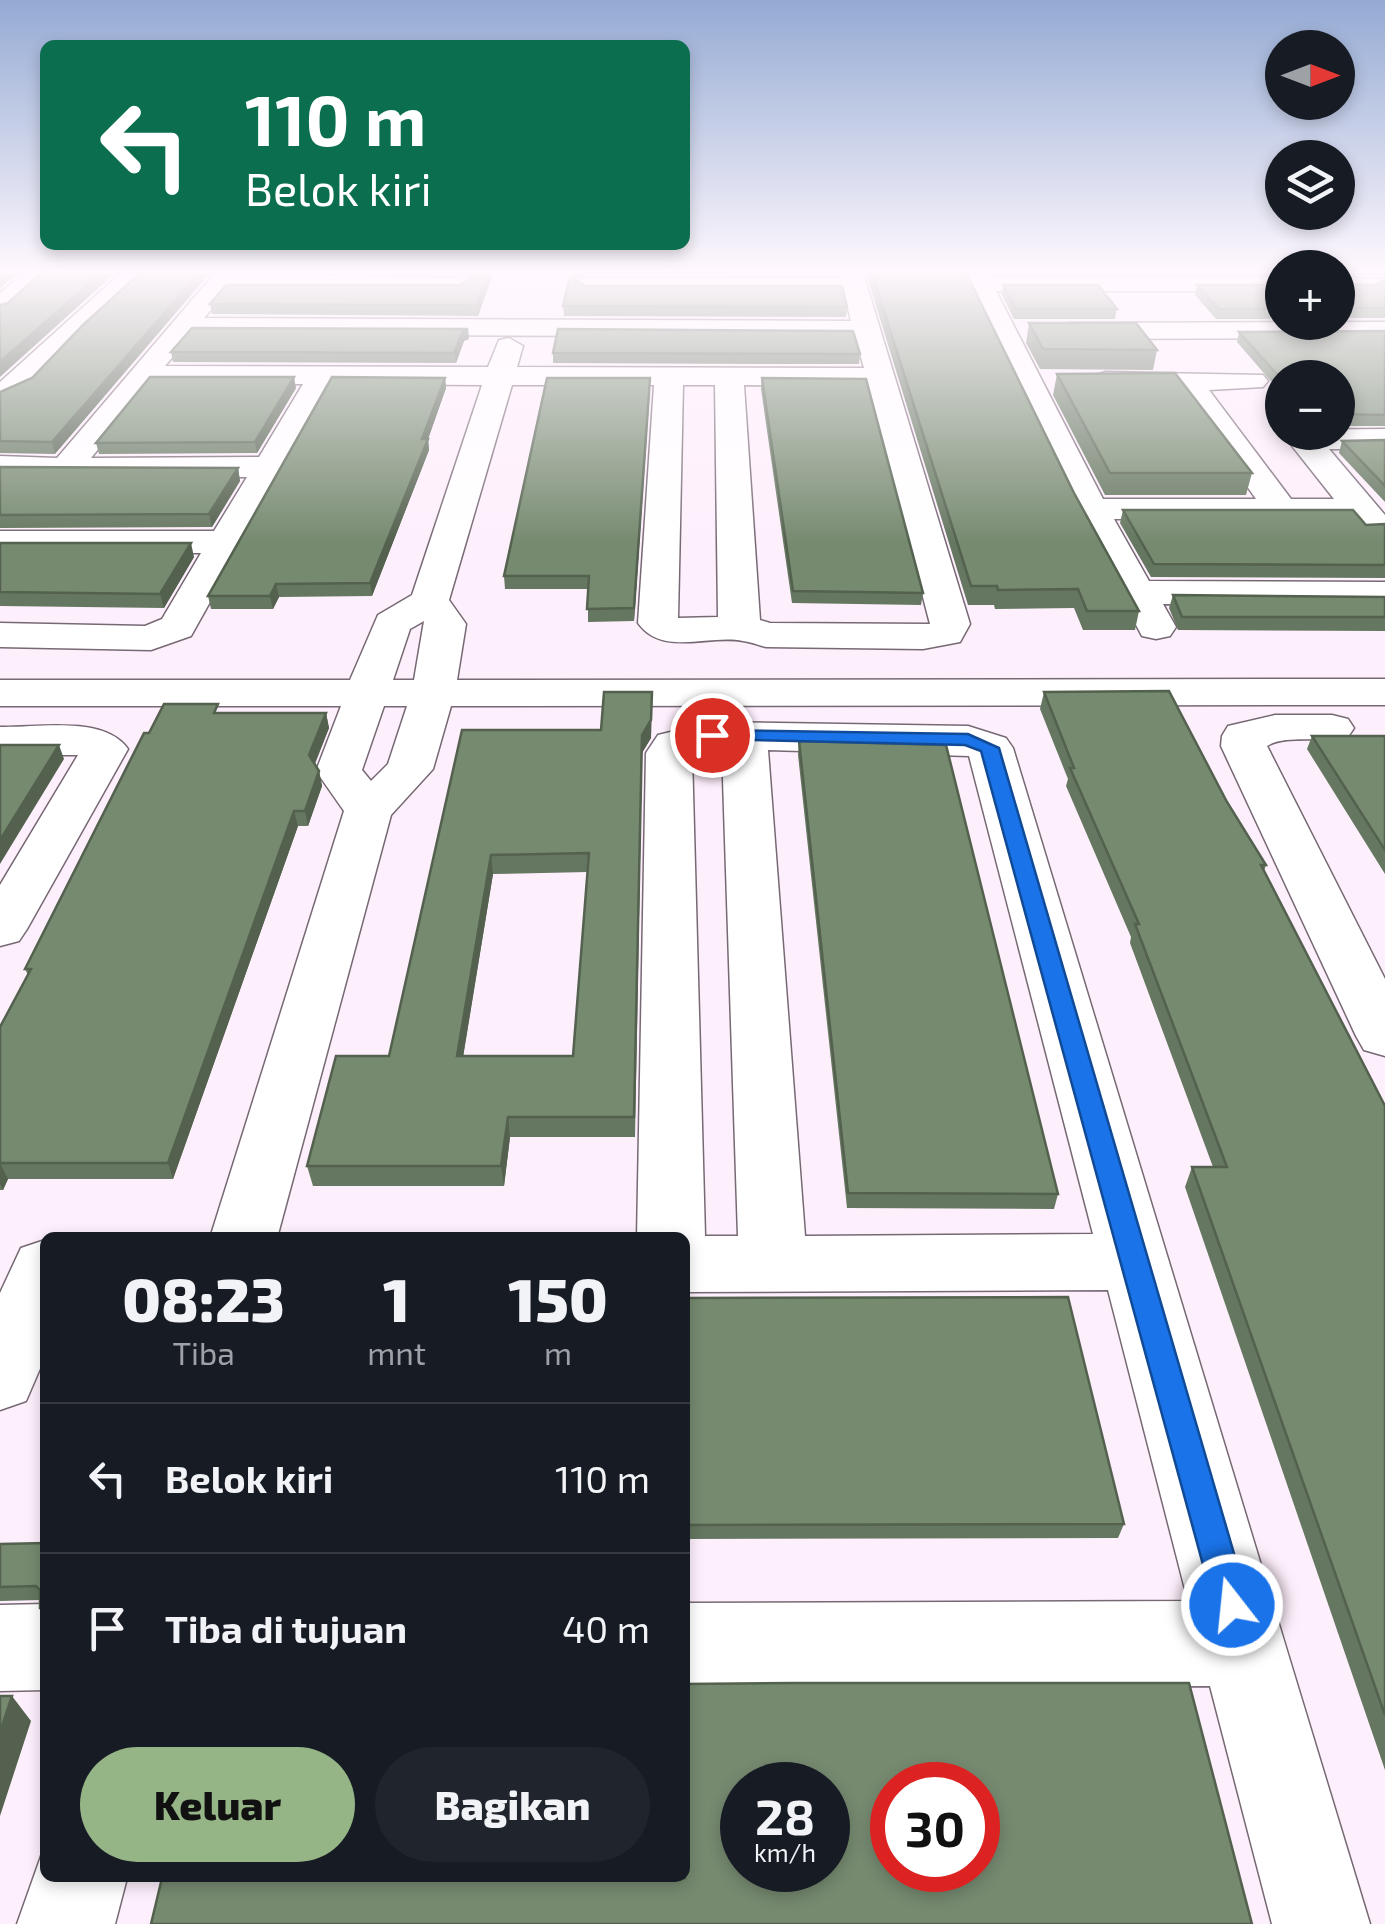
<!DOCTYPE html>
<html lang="id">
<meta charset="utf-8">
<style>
:root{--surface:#171b24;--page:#20242c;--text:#f1f3f6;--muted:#9ea1a6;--line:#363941;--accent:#95b587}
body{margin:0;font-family:"Exo 2",sans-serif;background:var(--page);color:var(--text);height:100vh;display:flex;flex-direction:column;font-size:38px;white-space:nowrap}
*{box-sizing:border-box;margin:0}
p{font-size:32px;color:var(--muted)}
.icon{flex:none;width:55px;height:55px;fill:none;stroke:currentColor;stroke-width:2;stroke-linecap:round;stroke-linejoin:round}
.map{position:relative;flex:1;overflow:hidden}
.sheet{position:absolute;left:40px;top:1232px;width:650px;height:650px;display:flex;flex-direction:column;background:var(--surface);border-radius:15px;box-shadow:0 5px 15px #0003}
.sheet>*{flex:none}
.hud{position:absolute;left:40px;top:40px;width:650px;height:210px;border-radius:15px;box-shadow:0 5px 15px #0003;background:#0b6e4f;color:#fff;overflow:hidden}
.needle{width:65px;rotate:90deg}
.controls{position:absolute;left:1265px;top:30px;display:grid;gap:20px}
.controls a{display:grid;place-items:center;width:90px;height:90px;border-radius:50%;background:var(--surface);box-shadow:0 5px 15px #0003;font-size:50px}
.speed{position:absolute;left:720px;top:1762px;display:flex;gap:20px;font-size:50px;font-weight:700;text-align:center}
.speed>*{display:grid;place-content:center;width:130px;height:130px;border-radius:50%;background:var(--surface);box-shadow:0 5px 15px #0003;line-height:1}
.speed small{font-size:25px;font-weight:400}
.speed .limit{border:15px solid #d22;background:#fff;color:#111}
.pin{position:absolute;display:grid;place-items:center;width:85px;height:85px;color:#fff;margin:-42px;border:5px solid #fff;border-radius:50%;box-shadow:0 2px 10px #0007}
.me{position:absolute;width:110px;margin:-55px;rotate:344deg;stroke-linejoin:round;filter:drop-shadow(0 0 8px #0008)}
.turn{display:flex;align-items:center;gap:35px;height:210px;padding:0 40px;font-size:45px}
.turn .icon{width:130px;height:130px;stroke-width:2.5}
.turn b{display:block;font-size:70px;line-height:85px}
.eta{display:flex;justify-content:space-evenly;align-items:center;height:170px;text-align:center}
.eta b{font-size:60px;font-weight:800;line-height:70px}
.primary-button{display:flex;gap:20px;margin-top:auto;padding:20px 40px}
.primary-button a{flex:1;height:115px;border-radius:60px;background:var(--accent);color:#111;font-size:40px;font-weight:800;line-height:115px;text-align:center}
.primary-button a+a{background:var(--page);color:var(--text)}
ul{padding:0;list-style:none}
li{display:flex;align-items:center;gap:30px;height:150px;padding:0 40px;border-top:2px solid var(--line)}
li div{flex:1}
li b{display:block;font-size:38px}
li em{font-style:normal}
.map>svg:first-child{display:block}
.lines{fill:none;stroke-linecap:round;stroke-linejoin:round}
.minor-casing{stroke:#766974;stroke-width:3}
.minor{fill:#fff;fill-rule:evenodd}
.wall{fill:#657760;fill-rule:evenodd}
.shaded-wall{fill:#53614e}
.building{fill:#768a70;stroke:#53614e;stroke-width:2.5;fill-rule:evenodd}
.route{fill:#1a73e8;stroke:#114b97;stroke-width:2.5}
</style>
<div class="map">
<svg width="1385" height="1924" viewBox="0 0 1385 1924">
<rect width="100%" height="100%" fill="#feeffc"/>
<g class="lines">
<defs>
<path id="minor" d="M 24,273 L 51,273 L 9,311 L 0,314 L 0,293 Z
M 121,273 L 148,273 L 83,333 L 33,387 L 0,404 L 0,382 Z
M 215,273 L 461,278 L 473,285 L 461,292 L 226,292 L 204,318 L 851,321 L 844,292 L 585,292 L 573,285 L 585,278 L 840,278 L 839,273 L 863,273 L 970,624 L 960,642 L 923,649 L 766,647 C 758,645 751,642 743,641 C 709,634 662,657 638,623 L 654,385 L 512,385 L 449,600 L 466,624 L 457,680 L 1385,679 L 1385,705 L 451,706 L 433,769 L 391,815 L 277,1238 L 210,1238 L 344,811 L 316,771 L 341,706 L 0,706 L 0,680 L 350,680 L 378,615 L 412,595 L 482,385 L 332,384 L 191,636 L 151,650 L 0,647 L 0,623 L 145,626 L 162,619 L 201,553 L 0,553 L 0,531 L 214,531 L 247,477 L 0,476 L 0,456 L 57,458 ZM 192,334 L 855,337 L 864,368 L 517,367 L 523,346 L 509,338 L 499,340 L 488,367 L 165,366 ZM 151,384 L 303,384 L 259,457 L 91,458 ZM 683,385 L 715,385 L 718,617 L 678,618 ZM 744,385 L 868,386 L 930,624 L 770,623 L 760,620 ZM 424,621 L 414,680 L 393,680 L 410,629 ZM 384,706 L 407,706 L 388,764 L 371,781 L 362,770 Z
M 962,273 L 986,273 L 988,277 L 1282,277 L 1282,291 L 996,291 L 1103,499 L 1256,499 L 1179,390 L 1096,387 L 1091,381 L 1096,375 L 1106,372 L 1263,375 L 1268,381 L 1263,387 L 1209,390 L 1291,499 L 1334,499 L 1281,432 L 1282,430 L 1385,429 L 1385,449 L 1329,449 L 1385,515 L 1385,534 L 1362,534 L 1351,519 L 1114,519 L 1149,581 L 1385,582 L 1385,606 L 1163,604 L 1176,627 L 1170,636 L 1156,639 L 1142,636 L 1074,509 Z
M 1338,277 L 1382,279 L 1385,285 L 1373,291 L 1338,291 Z
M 1385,322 L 1385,338 L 1068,339 L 1055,331 L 1068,323 Z
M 1275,715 L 1332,715 L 1348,719 L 1354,728 L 1348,737 C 1324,743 1285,734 1267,746 L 1385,979 L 1385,1056 L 1364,1050 L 1356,1036 L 1221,746 L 1222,736 L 1228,726 Z
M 712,722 L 968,726 L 1006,738 L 1013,748 L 1370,1924 L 1272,1924 L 1210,1686 L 685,1689 L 685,1603 L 1188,1601 L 1108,1290 L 685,1292 L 685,1238 L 637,1238 L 646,753 L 658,735 ZM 713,748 L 722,749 L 738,1236 L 705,1236 L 692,754 ZM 768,750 L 969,756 L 1093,1234 L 805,1236 Z
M 0,727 C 38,728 104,715 128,749 L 27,929 L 19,941 L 0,946 L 0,885 L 78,755 L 0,755 Z
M 45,1240 L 45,1357 L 26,1401 L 0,1410 L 0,1293 L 21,1248 Z
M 45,1604 L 45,1690 L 0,1691 L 0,1605 Z
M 45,1845 L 45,1878 L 127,1878 L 115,1924 L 17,1924 Z"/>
</defs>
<use href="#minor" class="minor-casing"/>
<use href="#minor" class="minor"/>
</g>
<path class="wall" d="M 390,273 L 493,273 L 478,316 L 212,314 L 210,304 L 460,285 L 469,280 L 461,274 Z
M 571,273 L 836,273 L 585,274 L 574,280 L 585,286 L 847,307 L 846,317 L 564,316 L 563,306 L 571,278 Z
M 866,273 L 966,273 L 1074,493 L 1139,611 L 1135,630 L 1083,630 L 1074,608 L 995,609 L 994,605 L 968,605 Z
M 1176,273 L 1282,273 L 1282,274 Z
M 1338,273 L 1385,273 L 1385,318 L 1338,318 ZM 1338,274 L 1382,275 L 1385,280 L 1376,285 L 1338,284 Z
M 1003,285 L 1117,309 L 1115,319 L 1014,319 L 1002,295 Z
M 1197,285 L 1282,285 L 1282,319 L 1216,319 L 1195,295 Z
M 1029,323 L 1157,350 L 1153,370 L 1040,369 L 1026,343 Z
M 83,325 L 55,454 L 0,453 L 0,392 L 32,378 Z
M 468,329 L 469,339 L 464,341 L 456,363 L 173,362 L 171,352 Z
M 1385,331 L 1385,426 L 1338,426 L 1338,378 L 1282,378 L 1282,394 L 1237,342 L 1239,332 Z
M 553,353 L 860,354 L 859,364 L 758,364 L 553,363 Z
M 1057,374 L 1252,473 L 1246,495 L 1105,495 L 1053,395 Z
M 445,378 L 446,388 L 428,439 L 429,450 L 372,596 L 279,597 L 273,609 L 211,609 L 208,596 Z
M 650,378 L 634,621 L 588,622 L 588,589 L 505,589 L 504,576 Z
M 762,378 L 923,593 L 921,605 L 792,603 L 761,389 Z
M 296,388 L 257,453 L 99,454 L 96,443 Z
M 1385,440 L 1385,502 L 1339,453 L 1342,441 Z
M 0,467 L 238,468 L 240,481 L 212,527 L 0,528 Z
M 1123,510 L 1366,525 L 1385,524 L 1385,578 L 1151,577 L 1120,523 Z
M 0,543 L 194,557 L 164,608 L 0,606 Z
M 1173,595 L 1385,597 L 1385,631 L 1178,630 L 1169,608 Z
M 652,692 L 651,738 L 642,753 L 635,1137 L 510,1137 L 504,1186 L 313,1186 L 307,1166 L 389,1056 L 462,730 L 601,730 ZM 588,872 L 573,1056 L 463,1056 L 493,874 Z
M 1044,692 L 1227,802 L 1266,865 L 1264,871 L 1385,1106 L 1385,1770 L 1185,1187 L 1192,1167 L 1213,1167 L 1130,943 L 1131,937 L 1066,786 L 1068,779 L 1040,709 Z
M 221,713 L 326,713 L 329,728 L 315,764 L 319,771 L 322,786 L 308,826 L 298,826 L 173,1179 L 8,1179 L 3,1190 L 0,1190 L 0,1027 L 28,975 L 25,969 L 149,733 Z
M 1312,736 L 1385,736 L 1385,874 L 1307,749 Z
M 799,741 L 1058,1194 L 1054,1209 L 847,1208 L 798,755 Z
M 685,1298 L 1124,1524 L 1118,1538 L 685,1539 Z
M 45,1543 L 45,1616 L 40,1608 L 40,1600 L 0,1601 L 0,1544 Z"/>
<path class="shaded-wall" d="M 3,273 L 19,273 L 0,288 L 0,275 Z
M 101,273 L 115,273 L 0,377 L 0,362 Z
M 199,273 L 210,273 L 55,454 L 52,442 Z
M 488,273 L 493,273 L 478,316 L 477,305 Z
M 571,273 L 585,273 L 585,274 L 571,282 Z
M 468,329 L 469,339 L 464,341 L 456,363 L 454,353 L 463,331 Z
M 294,377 L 296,388 L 257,453 L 255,442 Z
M 445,378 L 446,388 L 428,439 L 429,450 L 372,596 L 370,583 Z
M 650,378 L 650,389 L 634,621 L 634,608 Z
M 238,468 L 240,481 L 212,527 L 209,514 Z
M 191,543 L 194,557 L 164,608 L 160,594 Z
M 276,584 L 279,597 L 273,609 L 270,596 Z
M 652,692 L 651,738 L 642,753 L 635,1137 L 642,735 Z
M 326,713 L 329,728 L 312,770 L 309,755 Z
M 59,745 L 64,759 L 0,864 L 0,840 Z
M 319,771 L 322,786 L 308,826 L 305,811 Z
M 294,811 L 298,826 L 173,1179 L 168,1163 Z
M 491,855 L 493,874 L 460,1076 L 457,1056 Z
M 508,1117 L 510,1137 L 504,1186 L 501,1166 Z
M 0,1163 L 8,1179 L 3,1190 L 0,1184 Z
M 12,1696 L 31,1721 L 0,1816 L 0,1732 Z"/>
<path class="building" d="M 41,273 L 101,273 L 0,362 L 0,305 L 8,303 Z
M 140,273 L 199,273 L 52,442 L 0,441 L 0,392 L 32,378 L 83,325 Z
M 472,273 L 488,273 L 477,305 L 210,304 L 226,285 L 460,285 L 476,276 Z
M 872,273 L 966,273 L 1074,493 L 1139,611 L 1087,611 L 1078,589 L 998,590 L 997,586 L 971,586 Z
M 1338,273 L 1338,284 L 1376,285 L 1385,280 L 1385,308 L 1338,308 Z
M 570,277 L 585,286 L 842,286 L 847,307 L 563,306 Z
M 1003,285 L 1098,285 L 1117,309 L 1016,309 Z
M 1197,285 L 1282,285 L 1282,308 L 1219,309 Z
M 1029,323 L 1136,323 L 1157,350 L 1043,349 Z
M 192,328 L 468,329 L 463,331 L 454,353 L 171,352 Z
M 558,329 L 853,331 L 860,354 L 553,353 Z
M 1385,331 L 1385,415 L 1338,414 L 1338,378 L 1282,378 L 1282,380 L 1239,332 Z
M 1175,373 L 1252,473 L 1110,473 L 1057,374 Z
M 150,377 L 294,377 L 255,442 L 96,443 Z
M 332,377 L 445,378 L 422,439 L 428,439 L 370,583 L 276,584 L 270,596 L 208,596 Z
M 547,378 L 650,378 L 634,608 L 587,609 L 589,576 L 504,576 Z
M 762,378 L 866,379 L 923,593 L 793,591 Z
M 1385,440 L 1385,486 L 1342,441 Z
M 0,467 L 238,468 L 209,514 L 0,515 Z
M 1123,510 L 1353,510 L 1366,525 L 1385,524 L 1385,565 L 1154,564 Z
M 0,543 L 191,543 L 160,594 L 0,592 Z
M 1173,595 L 1385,597 L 1385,617 L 1182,617 Z
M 1169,691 L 1227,802 L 1266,865 L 1261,865 L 1385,1106 L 1385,1715 L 1192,1167 L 1227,1167 L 1135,924 L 1139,924 L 1070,768 L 1074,768 L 1044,692 Z
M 604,692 L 652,692 L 651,720 L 642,735 L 634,1117 L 508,1117 L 501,1166 L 307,1166 L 336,1056 L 389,1056 L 462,730 L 601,730 ZM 589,853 L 573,1056 L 457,1056 L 491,855 Z
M 164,704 L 218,704 L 214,713 L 326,713 L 309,755 L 319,771 L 305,811 L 294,811 L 168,1163 L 0,1163 L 0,1027 L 31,969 L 25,969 L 144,733 L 149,733 Z
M 1312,736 L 1385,736 L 1385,850 Z
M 799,741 L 946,745 L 1058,1194 L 848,1193 Z
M 0,745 L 59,745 L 0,840 Z
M 1068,1297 L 1124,1524 L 685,1525 L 685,1298 Z
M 45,1543 L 45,1608 L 40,1608 L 40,1590 L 36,1586 L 0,1587 L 0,1544 Z
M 794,1683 L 1189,1683 L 1252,1924 L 151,1924 L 162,1878 L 685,1878 L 685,1684 ZM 742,1785 L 828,1785 L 828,1870 L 742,1870 ZM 892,1785 L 978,1785 L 978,1870 L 892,1870 Z
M 0,1696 L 12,1696 L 0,1732 Z"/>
<linearGradient id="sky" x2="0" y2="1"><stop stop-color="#94aad3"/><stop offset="0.5" stop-color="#fff8fe"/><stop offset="1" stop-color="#fff8fe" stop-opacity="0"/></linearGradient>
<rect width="1385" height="543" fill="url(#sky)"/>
<path class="route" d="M 712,730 L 968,734 L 999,748 L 1249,1605 L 1244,1617 L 1232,1622 L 1219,1617 L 1214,1605 L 981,751 L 965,745 L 705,739 L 705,731 Z"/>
</svg>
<div class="controls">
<a><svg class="needle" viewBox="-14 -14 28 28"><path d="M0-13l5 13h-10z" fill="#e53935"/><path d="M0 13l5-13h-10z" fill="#9ea1a6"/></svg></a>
<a><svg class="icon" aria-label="layers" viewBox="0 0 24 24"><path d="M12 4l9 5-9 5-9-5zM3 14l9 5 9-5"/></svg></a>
<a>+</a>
<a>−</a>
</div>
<div class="speed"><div>28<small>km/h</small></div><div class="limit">30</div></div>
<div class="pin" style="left:712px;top:735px;background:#d93025"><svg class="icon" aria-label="arrive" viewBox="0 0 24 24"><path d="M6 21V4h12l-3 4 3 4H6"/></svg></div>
<svg class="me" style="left:1232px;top:1605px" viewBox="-20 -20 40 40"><circle r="17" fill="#1a73e8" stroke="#fff" stroke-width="3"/><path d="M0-11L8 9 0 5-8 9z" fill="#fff"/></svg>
<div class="hud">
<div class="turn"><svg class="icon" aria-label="left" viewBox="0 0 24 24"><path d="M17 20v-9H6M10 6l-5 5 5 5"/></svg><div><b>110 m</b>Belok kiri</div></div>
</div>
<section class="sheet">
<div class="eta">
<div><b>08:23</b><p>Tiba</p></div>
<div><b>1</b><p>mnt</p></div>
<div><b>150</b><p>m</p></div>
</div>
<ul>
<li><svg class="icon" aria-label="left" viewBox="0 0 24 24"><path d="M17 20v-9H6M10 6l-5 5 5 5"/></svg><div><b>Belok kiri</b></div><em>110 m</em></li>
<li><svg class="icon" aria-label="arrive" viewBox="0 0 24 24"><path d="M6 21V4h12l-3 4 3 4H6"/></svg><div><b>Tiba di tujuan</b></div><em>40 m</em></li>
</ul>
<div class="primary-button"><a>Keluar</a><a>Bagikan</a></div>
</section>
</div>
